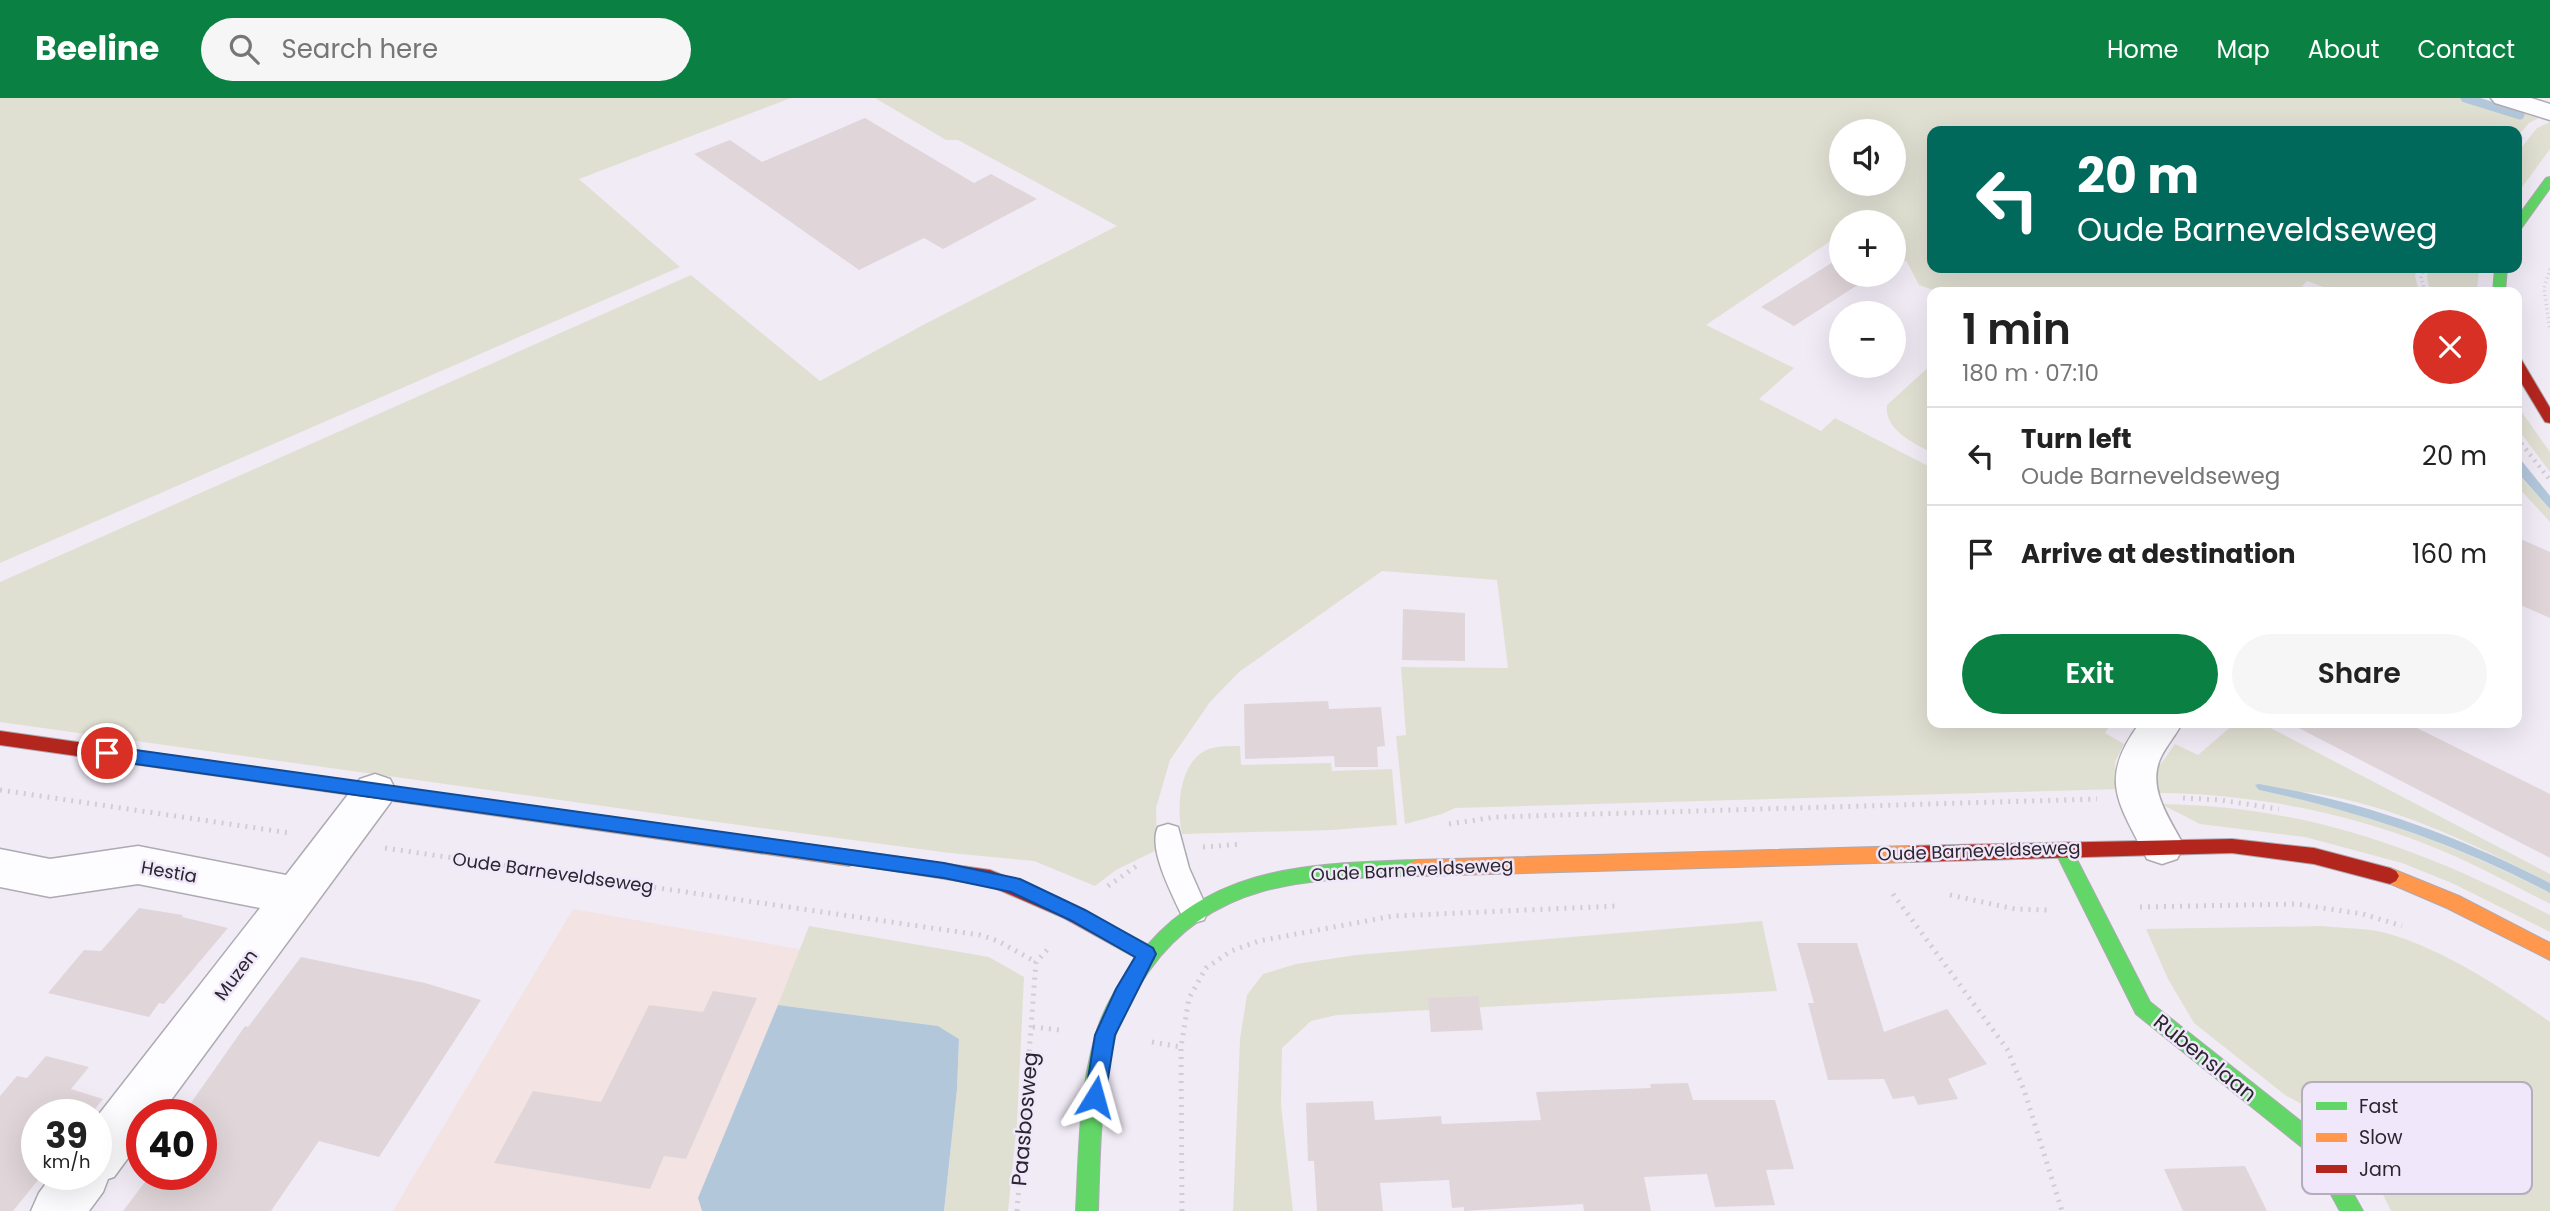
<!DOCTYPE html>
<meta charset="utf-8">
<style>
:root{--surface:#fff;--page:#f6f6f6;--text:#222;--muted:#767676;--line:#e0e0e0;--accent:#0b8043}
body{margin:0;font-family:Poppins,sans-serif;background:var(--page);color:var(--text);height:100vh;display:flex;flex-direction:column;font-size:26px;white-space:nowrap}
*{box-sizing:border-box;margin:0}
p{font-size:23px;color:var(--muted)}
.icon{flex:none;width:38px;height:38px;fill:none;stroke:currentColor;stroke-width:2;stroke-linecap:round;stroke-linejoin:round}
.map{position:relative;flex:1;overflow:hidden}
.details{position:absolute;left:1927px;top:189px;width:595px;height:441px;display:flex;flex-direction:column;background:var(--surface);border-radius:14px;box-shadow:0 7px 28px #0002}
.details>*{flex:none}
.top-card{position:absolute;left:1927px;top:28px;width:595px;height:147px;border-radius:14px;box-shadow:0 7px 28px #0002;background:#00695c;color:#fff;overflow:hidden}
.fabs{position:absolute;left:1829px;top:21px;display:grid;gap:14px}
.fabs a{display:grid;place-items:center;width:77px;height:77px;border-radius:50%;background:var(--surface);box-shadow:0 7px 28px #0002;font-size:35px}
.speed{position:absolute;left:21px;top:1001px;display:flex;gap:14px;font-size:35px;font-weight:700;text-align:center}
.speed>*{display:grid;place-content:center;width:91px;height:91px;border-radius:50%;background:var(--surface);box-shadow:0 7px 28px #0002;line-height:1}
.speed small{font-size:18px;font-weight:400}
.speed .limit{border:10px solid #d22;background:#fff;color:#111}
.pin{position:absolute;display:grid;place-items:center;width:60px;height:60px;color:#fff;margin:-30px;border:4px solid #fff;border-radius:50%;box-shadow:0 2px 7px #0007}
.me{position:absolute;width:77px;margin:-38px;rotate:8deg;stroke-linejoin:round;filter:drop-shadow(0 0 5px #0008)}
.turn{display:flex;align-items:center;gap:24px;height:147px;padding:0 35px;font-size:32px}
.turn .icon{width:91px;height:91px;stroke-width:2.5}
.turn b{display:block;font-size:49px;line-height:60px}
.round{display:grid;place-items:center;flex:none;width:74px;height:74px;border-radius:37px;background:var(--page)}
.headline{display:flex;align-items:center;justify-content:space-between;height:119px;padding:0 35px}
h1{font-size:42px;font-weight:600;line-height:52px}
.primary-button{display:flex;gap:14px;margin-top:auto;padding:14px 35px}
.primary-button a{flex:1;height:80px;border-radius:42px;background:var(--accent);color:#fff;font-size:28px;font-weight:600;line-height:80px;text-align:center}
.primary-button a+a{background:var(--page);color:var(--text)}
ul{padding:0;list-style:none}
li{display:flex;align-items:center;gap:21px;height:98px;padding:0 35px;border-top:2px solid var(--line)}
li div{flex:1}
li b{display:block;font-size:26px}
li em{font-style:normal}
header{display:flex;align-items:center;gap:42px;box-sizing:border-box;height:98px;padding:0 35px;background:var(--accent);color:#fff}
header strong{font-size:33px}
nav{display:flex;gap:38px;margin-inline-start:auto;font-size:24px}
.search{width:490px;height:63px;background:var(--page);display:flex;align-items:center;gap:18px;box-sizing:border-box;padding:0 24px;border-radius:38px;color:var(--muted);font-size:26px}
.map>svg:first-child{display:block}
.commercial{fill:#f3e3e2}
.green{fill:#dfe0d2;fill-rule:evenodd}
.water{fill:#b3c7db}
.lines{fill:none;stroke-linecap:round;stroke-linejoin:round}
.stream{stroke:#b3c7db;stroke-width:9}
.building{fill:#e0d6da}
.lane-casing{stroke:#adaab1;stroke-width:3}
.street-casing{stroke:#adaab1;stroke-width:3}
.fast-casing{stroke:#adaab1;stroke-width:2}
.slow-casing{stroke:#adaab1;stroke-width:2}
.jam-casing{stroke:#adaab1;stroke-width:2}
.path-far2{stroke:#d0ced2;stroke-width:3.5;stroke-dasharray:1 3.5;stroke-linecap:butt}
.path-far1{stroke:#d0ced2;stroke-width:4.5;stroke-dasharray:2 5;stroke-linecap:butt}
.path{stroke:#d0ced2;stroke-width:5;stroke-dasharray:2 6;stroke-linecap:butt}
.lane{fill:#fdfcfe;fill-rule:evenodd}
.street{fill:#fdfcfe;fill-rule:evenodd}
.fast{fill:#63d668;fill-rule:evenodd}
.slow{fill:#ff974d;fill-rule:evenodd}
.jam{fill:#b3261e;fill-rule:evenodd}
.route{fill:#1a73e8;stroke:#114b97;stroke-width:2}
.labels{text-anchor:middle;stroke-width:5;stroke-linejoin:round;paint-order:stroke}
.street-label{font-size:18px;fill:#2a262d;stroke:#f1e7fb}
.near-street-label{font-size:21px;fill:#2a262d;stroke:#f1e7fb}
.key{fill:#f1e7fb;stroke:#b5adbd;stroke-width:2}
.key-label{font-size:19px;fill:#2a262d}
</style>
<header>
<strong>Beeline</strong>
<div class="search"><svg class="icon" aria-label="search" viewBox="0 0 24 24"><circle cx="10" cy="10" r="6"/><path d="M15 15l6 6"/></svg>Search here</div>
<nav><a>Home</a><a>Map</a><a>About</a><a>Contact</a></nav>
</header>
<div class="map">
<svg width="2550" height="1113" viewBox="0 0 2550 1113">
<rect width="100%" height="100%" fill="#f1ebf6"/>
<path class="commercial" d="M 573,811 L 810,853 L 708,1103 L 771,1113 L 393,1113 Z"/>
<path class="green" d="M 0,0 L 791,0 L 579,81 L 680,169 L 0,465 Z
M 875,0 L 2474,0 L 2539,20 L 2529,25 L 2517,39 L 2516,33 L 1932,33 L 1932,170 L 2417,170 L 2415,178 L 2419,194 L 2337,194 L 2307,183 L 2297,194 L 1939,194 L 1919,187 L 1907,164 L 1894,158 L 1894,124 L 1841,124 L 1841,136 L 1706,227 L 1794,270 L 1759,301 L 1821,333 L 1835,320 L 1932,370 L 1932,625 L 2112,625 L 2105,635 L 2124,646 L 2115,664 L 2118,691 L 1455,710 L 1442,716 L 1405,726 L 1396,638 L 1406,637 L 1401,569 L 1508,570 L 1497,482 L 1382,473 L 1239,574 L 1210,604 L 1170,662 L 1156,710 L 1157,752 L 1116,772 L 1095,788 L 1034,763 L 950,755 L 746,728 L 0,624 L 0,484 L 691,177 L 820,283 L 923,227 L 1117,128 L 958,42 L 946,42 ZM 1841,33 L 1894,33 L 1894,86 L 1841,86 Z
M 2550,24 L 2550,51 L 2517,96 L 2517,55 L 2537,30 Z
M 2429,170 L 2479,170 L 2477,194 L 2430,194 L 2427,179 Z
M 1932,266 L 1932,355 C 1914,345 1884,332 1887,307 Z
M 2516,306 L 2550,354 L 2550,374 L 2517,330 Z
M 2516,374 L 2550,411 L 2550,424 L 2517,388 Z
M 2235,625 L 2261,625 L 2550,776 L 2550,785 C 2476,747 2396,708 2313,695 C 2295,693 2277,693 2259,692 C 2367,715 2451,745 2550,795 L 2550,806 C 2517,789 2484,771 2450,756 C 2360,717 2258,696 2160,695 L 2154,691 L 2152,678 L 2175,646 L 2198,657 Z
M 1240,648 L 1241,667 L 1331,665 L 1332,673 L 1392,671 L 1397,727 L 1331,732 L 1182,736 C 1176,709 1179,659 1212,650 C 1221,648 1231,648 1240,648 Z
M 2161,706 C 2303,708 2417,749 2542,813 L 2550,817 L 2550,834 L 2454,786 L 2402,765 L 2305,739 L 2200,726 Z
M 1762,823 L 1777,893 L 1337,917 L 1311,923 L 1282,950 L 1281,1007 L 1293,1113 L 1233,1113 L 1240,941 L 1247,897 L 1263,876 L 1296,866 L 1356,857 Z
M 809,828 L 989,859 L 1024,879 L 1017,1026 L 1008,1113 L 944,1113 L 957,991 L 959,941 L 938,928 L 778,907 Z
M 2323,828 C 2341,830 2360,830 2377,833 C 2436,846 2501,889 2550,924 L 2550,1113 L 2391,1113 L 2365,1060 L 2331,1022 L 2285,997 L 2194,925 L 2168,881 L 2146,831 Z"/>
<path class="water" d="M 2517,357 L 2550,398 L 2550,411 L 2517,374 Z
M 2259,686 C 2368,705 2451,735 2550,785 L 2550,795 C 2457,746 2361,714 2259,692 L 2255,687 Z
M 778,907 L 938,928 L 959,941 L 957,991 L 944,1113 L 702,1113 L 698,1100 Z"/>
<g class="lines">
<path class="stream" d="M 2465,0 L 2520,17"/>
</g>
<path class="building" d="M 865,20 L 974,85 L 991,76 L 1037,101 L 943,151 L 924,140 L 859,172 L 694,56 L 730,42 L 762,64 Z
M 1841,159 L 1841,177 L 1873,177 L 1794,228 L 1761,209 Z
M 2516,439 L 2550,454 L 2550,520 L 2516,505 Z
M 1403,511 L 1465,515 L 1465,563 L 1402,562 Z
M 1328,603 L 1329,611 L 1381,609 L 1385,648 L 1377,649 L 1378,669 L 1335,669 L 1334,658 L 1245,661 L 1244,606 Z
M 2289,625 L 2407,625 L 2550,696 L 2550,760 Z
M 139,810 L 183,817 L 182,819 L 228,830 L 164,906 L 159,905 L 149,919 L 48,895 L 84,852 L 101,853 Z
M 1797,845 L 1857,845 L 1884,934 L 1947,911 L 1987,966 L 1948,981 L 1958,1001 L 1918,1007 L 1914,998 L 1893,1001 L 1884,981 L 1828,982 L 1808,905 L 1814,905 Z
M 301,859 L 425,885 L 481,902 L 379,1059 L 319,1043 L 271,1113 L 123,1113 L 151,1076 L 201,1076 L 201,1017 L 186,1012 L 245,928 L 248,929 Z
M 713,893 L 757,900 L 686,1061 L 664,1058 L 650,1091 L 494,1065 L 533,993 L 601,1004 L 649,907 L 703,914 Z
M 1478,898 L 1483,932 L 1431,934 L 1428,900 Z
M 46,958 L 89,969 L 71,991 L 103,1001 L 90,1017 L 37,1017 L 37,1076 L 43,1076 L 13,1113 L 0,1113 L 0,998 L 17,978 L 27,980 Z
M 1688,985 L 1693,1002 L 1775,1002 L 1794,1071 L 1766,1072 L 1775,1107 L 1715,1109 L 1707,1076 L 1644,1079 L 1651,1113 L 1584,1113 L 1583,1106 L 1464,1113 L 1464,1109 L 1452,1110 L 1449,1082 L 1380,1085 L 1383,1113 L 1317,1113 L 1314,1063 L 1308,1063 L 1306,1005 L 1373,1003 L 1375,1022 L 1441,1018 L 1442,1026 L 1541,1022 L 1536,994 L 1651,990 L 1650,986 Z
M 2245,1068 L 2267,1113 L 2183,1113 L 2164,1071 Z"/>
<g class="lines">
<defs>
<path id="lane" d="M 1168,726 L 1178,729 L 1189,770 L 1208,813 L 1204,822 L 1194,825 L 1184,822 C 1174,800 1147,751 1158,729 Z"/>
<path id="street" d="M 2491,0 L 2531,0 L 2550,6 L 2550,22 L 2495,5 Z
M 2140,625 L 2182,625 C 2176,637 2167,647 2161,659 C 2146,690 2170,721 2184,748 L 2177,761 L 2162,766 L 2147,761 C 2119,705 2097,682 2140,625 Z
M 375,676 L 390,681 L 396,693 L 390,705 L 160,1017 L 142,1017 L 142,1041 L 114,1079 L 108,1081 L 103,1094 L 89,1113 L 31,1113 L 39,1095 L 53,1076 L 96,1076 L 96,1020 L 260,810 L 138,786 L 50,799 L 0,789 L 0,751 L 50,761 L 138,748 L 286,777 L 360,681 Z"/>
<path id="fast" d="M 2550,79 L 2550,90 L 2520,132 L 2516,133 L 2516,121 L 2546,80 Z
M 2495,170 L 2507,170 L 2505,194 L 2493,194 Z
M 2063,744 L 2069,746 L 2150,904 L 2322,1040 L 2363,1113 L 2340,1113 L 2308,1054 L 2136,916 L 2054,751 L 2057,746 Z
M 1416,762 L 1422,765 L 1425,770 L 1422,775 L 1416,778 C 1312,781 1215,780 1149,873 C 1135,893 1121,915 1115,939 C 1100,995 1100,1055 1098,1113 L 1076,1113 C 1079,1055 1079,995 1095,939 C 1102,912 1118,886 1134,864 C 1204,767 1307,766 1416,762 Z"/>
<path id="slow" d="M 414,692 L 849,752 L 855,755 L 858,760 L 855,765 L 849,768 L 414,706 L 408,704 L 405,699 L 408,694 Z
M 1910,748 L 1916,751 L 1919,756 L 1916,761 L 1910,764 L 1416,778 L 1410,775 L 1407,770 L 1410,765 L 1416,762 Z
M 2390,770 L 2459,798 L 2550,845 L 2550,862 L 2447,810 L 2384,783 L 2381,778 L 2384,773 Z"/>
<path id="jam" d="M 2516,260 L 2521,261 L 2550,310 L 2550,325 L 2545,324 L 2516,276 Z
M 0,633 L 414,692 L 420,694 L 423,699 L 420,704 L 414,706 L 0,647 Z
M 2232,741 L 2314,750 L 2390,770 L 2396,773 L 2399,778 L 2396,783 L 2390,786 L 2314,766 L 2232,755 L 1910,764 L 1904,761 L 1901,756 L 1904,751 L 1910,748 Z
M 849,752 L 990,772 L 1057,799 L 1154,850 L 1156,856 L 1154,862 L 1147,864 L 1140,862 L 1064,820 L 990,788 L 843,765 L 840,760 L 843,755 Z"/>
</defs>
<use href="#lane" class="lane-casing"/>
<use href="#street" class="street-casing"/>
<use href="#fast" class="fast-casing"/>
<use href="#slow" class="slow-casing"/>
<use href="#jam" class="jam-casing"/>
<path class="path-far2" d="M 2516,47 L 2524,37
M 2423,170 L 2421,180 L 2425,194
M 2550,171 L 2544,190 L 2550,233"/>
<path class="path-far1" d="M 2517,340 L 2550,382"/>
<path class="path" d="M 0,692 L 290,735
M 2183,700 L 2220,702 L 2279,711
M 1449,726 L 1496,719 L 2097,701
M 1203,749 L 1243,746
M 385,750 L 980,837 L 998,843 L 1036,864
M 1108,788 L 1138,767
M 1893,796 L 2007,951 L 2024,992 L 2062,1113
M 1950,797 L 2015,811 L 2048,812
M 2140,809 L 2296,806 L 2363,816 L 2402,828
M 1033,929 L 1060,932
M 1152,944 L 1181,949
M 1017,1113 L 1036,864 L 1049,850
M 1182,1113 L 1181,949 L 1189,900 L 1206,870 L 1231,853 L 1259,843 L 1393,818 L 1616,808"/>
<use href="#lane" class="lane"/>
<use href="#street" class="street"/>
<use href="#fast" class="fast"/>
<use href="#slow" class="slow"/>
<use href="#jam" class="jam"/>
</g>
<path class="route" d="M 107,648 L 944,765 L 1020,781 L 1085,812 L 1153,850 L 1156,856 L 1115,937 L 1105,999 L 1102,1006 L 1095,1009 L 1088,1006 L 1085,999 L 1095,937 L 1116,891 L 1135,859 L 1072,823 L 1011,794 L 944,780 L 107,662 L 101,660 L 99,655 L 101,650 Z"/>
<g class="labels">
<g class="street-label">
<text transform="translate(1979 753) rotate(-2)" y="6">Oude Barneveldseweg</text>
<text transform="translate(1412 772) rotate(-3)" y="6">Oude Barneveldseweg</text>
<text transform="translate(169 774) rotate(10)" y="6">Hestia</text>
<text transform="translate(553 775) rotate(8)" y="6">Oude Barneveldseweg</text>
<text transform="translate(236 877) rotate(-53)" y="6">Muzen</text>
</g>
<g class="near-street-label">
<text transform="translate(2205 960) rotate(39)" y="7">Rubenslaan</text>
<text transform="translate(1025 1021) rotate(-85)" y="7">Paasbosweg</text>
</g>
</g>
<rect x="2302" y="984" width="230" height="112" rx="10" class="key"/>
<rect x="2316" y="1004" width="31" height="8" fill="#63d668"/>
<rect x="2316" y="1035" width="31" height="9" fill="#ff974d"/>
<rect x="2316" y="1067" width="31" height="8" fill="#b3261e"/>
<g class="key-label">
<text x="2359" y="1015">Fast</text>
<text x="2359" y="1046">Slow</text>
<text x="2359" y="1078">Jam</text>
</g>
</svg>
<div class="fabs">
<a><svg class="icon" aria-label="sound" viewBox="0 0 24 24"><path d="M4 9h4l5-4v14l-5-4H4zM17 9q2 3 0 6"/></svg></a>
<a>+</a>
<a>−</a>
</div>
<div class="speed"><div>39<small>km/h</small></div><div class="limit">40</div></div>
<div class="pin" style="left:107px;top:655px;background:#d93025"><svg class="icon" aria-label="arrive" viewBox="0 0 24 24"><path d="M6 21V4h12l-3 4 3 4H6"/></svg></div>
<svg class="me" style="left:1095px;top:999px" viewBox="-20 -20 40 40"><path d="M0-17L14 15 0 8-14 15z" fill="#1a73e8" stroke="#fff" stroke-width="4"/></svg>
<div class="top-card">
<div class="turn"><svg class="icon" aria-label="left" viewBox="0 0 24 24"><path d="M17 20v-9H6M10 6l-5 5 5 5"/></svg><div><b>20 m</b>Oude Barneveldseweg</div></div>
</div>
<section class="details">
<div class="headline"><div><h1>1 min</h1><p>180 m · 07:10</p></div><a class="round" style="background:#d93025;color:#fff"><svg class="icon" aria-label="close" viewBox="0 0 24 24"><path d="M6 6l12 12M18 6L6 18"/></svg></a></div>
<ul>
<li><svg class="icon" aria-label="left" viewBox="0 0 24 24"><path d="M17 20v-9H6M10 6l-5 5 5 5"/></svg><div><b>Turn left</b><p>Oude Barneveldseweg</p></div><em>20 m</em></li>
<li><svg class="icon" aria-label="arrive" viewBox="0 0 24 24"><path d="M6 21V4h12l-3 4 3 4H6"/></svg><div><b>Arrive at destination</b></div><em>160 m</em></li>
</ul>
<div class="primary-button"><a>Exit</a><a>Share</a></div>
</section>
</div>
